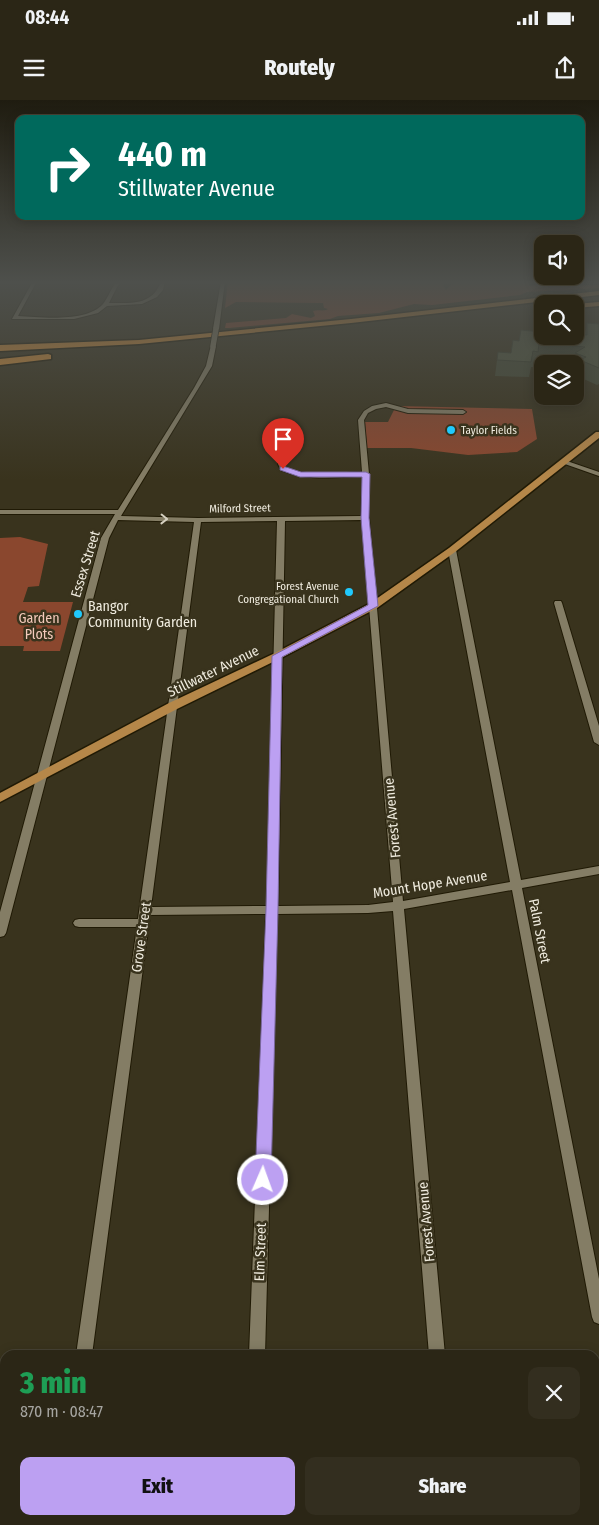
<!DOCTYPE html>
<meta charset="utf-8">
<style>
:root{--surface:#2b2616;--page:#332e1f;--text:#f1f3f6;--muted:#a6a5a1;--line:#474335;--accent:#bca0f2}
body{margin:0;font-family:"Fira Sans Condensed",sans-serif;background:var(--page);color:var(--text);height:100vh;display:flex;flex-direction:column;font-size:19px;white-space:nowrap}
*{box-sizing:border-box;margin:0}
p{font-size:16px;color:var(--muted)}
.icon{flex:none;width:28px;height:28px;fill:none;stroke:currentColor;stroke-width:2;stroke-linecap:round;stroke-linejoin:round}
.map{position:relative;flex:1;overflow:hidden}
.panel{position:absolute;left:0px;top:1250px;width:600px;height:175px;display:flex;flex-direction:column;background:var(--surface);border-radius:15px 15px 0 0;box-shadow:0 2px 12px #0003,0 0 0 1px var(--line)}
.panel>*{flex:none}
.banner{position:absolute;left:15px;top:15px;width:570px;height:105px;border-radius:10px;box-shadow:0 2px 12px #0003,0 0 0 1px var(--line);background:#00695c;color:#fff;overflow:hidden}
.fabs{position:absolute;left:534px;top:135px;display:grid;gap:10px}
.fabs a{display:grid;place-items:center;width:50px;height:50px;border-radius:10px;background:var(--surface);box-shadow:0 2px 12px #0003,0 0 0 1px var(--line);font-size:25px}
.pin{position:absolute;display:grid;place-items:center;width:42px;height:42px;color:#fff;margin:-51px -21px;border-radius:50% 50% 50% 0;rotate:-45deg;box-shadow:0 0 5px #0007}
.pin .icon{rotate:45deg}
.me{position:absolute;width:55px;margin:-28px;rotate:2deg;stroke-linejoin:round;filter:drop-shadow(0 0 4px #0008)}
.turn{display:flex;align-items:center;gap:18px;height:105px;padding:0 20px;font-size:22px}
.turn .icon{width:65px;height:65px;stroke-width:2.5}
.turn b{display:block;font-size:35px;line-height:42px}
.round{display:grid;place-items:center;flex:none;width:52px;height:52px;border-radius:10px;background:var(--page)}
.head{display:flex;align-items:center;justify-content:space-between;height:85px;padding:0 20px}
h1{font-size:30px;font-weight:800;line-height:38px;color:#1e9e55}
.cta{display:flex;gap:10px;margin-top:auto;padding:10px 20px}
.cta a{flex:1;height:58px;border-radius:10px;background:var(--accent);color:#111;font-size:20px;font-weight:800;line-height:58px;text-align:center}
.cta a+a{background:var(--page);color:var(--text)}
.status{display:flex;justify-content:space-between;align-items:center;height:35px;padding:0 25px;background:var(--surface);direction:ltr}
.status svg{height:14px;fill:currentColor}
header{display:flex;justify-content:space-between;align-items:center;height:65px;padding:0 20px;background:var(--surface);font-size:22px;font-weight:800}
.map>svg:first-child{display:block}
.green{fill:#8a472e}
.lines{fill:none;stroke-linecap:round;stroke-linejoin:round}
.minor-casing{stroke:#201a05;stroke-width:2}
.major-casing{stroke:#201a05;stroke-width:3}
.highway-casing{stroke:#201a05;stroke-width:3}
.minor{fill:#847d65;fill-rule:evenodd}
.major{fill:#b58749;fill-rule:evenodd}
.highway{fill:#d68e37;fill-rule:evenodd}
.minor-bridge-casing{stroke:#201a05;stroke-width:7;stroke-linecap:butt}
.minor-bridge{stroke:#847d65;stroke-width:5.5}
.wall{fill:#444935}
.building{fill:#4f553e;stroke:#373c2b}
.oneway{stroke:#d5d0c0}
.route{fill:#bca0f2;stroke:#7a689d}
.poi-dot{fill:#20c9fd;stroke:#39331d;stroke-width:2}
.labels{text-anchor:middle;stroke-width:5;stroke-linejoin:round;paint-order:stroke}
.far-poi-label{font-size:11px;fill:#f0ecdf;stroke:#39331d;text-anchor:start}
.far-street-label{font-size:11px;fill:#f0ecdf;stroke:#39331d}
.street-label{font-size:14px;fill:#f0ecdf;stroke:#39331d}
.poi-label{font-size:14px;fill:#f0ecdf;stroke:#39331d;text-anchor:start}
.park-label{font-size:14px;fill:#f4cabb;stroke:#39331d}
</style>
<div class="status"><b>08:44</b><svg viewBox="0 0 49 12"><path d="M0 12V9h3v3zM5 12V6h3v6zM10 12V3h3v9zM15 12V0h3v12zM26 1h20v11H26zM47 4h2v5h-2z"/></svg></div>
<header><svg class="icon" aria-label="menu" viewBox="0 0 24 24"><path d="M4 6h16M4 12h16M4 18h16"/></svg>Routely<svg class="icon" aria-label="share" viewBox="0 0 24 24"><path d="M12 15V3M7 8l5-5 5 5M5 13v7h14v-7"/></svg></header>
<div class="map">
<svg width="599" height="1425" viewBox="0 0 599 1425">
<rect width="100%" height="100%" fill="#39331d"/>
<path class="green" d="M 228,181 L 447,181 L 443,185 L 446,190 L 455,181 L 532,181 L 528,186 L 560,183 L 565,186 L 599,185 L 599,188 L 527,192 L 520,195 L 432,205 L 414,204 L 379,213 L 338,216 L 330,219 L 229,228 L 225,228 L 226,223 L 286,218 L 292,214 L 311,218 L 315,216 L 313,211 C 318,209 323,212 328,209 L 324,208 L 323,203 L 318,203 L 236,202 L 225,208 Z
M 396,306 L 532,309 L 537,339 L 517,352 L 468,355 L 411,348 L 367,348 L 365,322 L 388,322 Z
M 20,437 L 48,444 L 39,486 L 28,487 L 23,502 L 73,502 L 60,551 L 23,551 L 24,546 L 0,546 L 0,438 Z"/>
<g class="lines">
<defs>
<path id="minor" d="M 33,181 L 37,181 L 18,216 C 40,217 86,223 103,204 C 108,198 111,188 117,181 L 122,181 L 117,187 L 109,203 C 130,203 153,206 161,181 L 165,181 L 163,190 L 157,197 L 142,204 L 107,206 L 98,213 L 74,219 L 12,219 Z
M 221,181 L 225,181 L 219,229 L 216,231 L 213,229 Z
M 211,245 L 216,246 L 212,266 L 121,416 L 198,418 L 361,416 L 363,376 C 335,377 307,381 281,370 L 278,364 L 292,333 L 297,334 L 284,364 L 286,368 C 310,378 337,373 362,372 L 358,320 L 364,311 L 372,306 L 386,303 L 408,309 L 463,310 L 466,312 L 463,314 L 408,313 L 386,307 L 376,309 L 368,313 L 364,320 L 369,374 L 369,418 L 403,801 L 510,782 L 448,450 L 452,448 L 456,450 L 521,780 L 599,766 L 599,774 L 522,788 L 599,1179 L 599,1224 L 594,1222 L 592,1217 L 512,790 L 404,809 L 445,1255 L 429,1255 L 393,811 L 368,813 L 277,814 L 265,1255 L 249,1255 L 266,814 L 150,815 L 92,1255 L 76,1255 L 137,827 L 79,827 L 75,826 L 73,823 L 75,820 L 79,819 L 138,819 L 194,422 L 118,420 L 109,438 L 6,833 L 4,836 L 0,837 L 0,812 L 101,438 L 115,414 L 0,414 L 0,410 L 118,410 L 194,288 L 206,266 ZM 362,420 L 393,802 L 368,805 L 278,806 L 285,421 ZM 277,421 L 267,806 L 151,807 L 201,422 Z
M 564,360 L 599,372 L 599,376 L 562,363 L 561,362 Z
M 555,501 L 561,501 L 562,503 L 599,626 L 599,645 L 594,642 L 554,503 Z
M 54,1420 L 70,1420 L 69,1425 L 53,1425 Z
M 243,1420 L 259,1420 L 259,1425 L 243,1425 Z
M 443,1420 L 459,1420 L 459,1425 L 443,1425 Z"/>
<path id="major" d="M 596,332 L 599,332 L 599,338 L 455,452 L 377,508 L 281,558 L 177,609 L 0,702 L 0,693 L 169,603 L 273,554 L 369,504 L 449,448 Z"/>
<path id="highway" d="M 599,191 L 599,195 L 351,223 L 139,244 L 0,251 L 0,245 L 139,240 L 351,219 Z
M 599,202 L 599,206 L 575,208 L 575,204 Z
M 48,254 L 51,255 L 51,259 L 0,265 L 0,259 Z"/>
</defs>
<use href="#minor" class="minor-casing"/>
<use href="#major" class="major-casing"/>
<use href="#highway" class="highway-casing"/>
<use href="#minor" class="minor"/>
<use href="#major" class="major"/>
<use href="#highway" class="highway"/>
<defs>
<path id="minor-bridge" d="M 213,246 L 216,229"/>
</defs>
<use href="#minor-bridge" class="minor-bridge-casing"/>
<use href="#minor-bridge" class="minor-bridge"/>
</g>
<path class="wall" d="M 587,223 L 599,224 L 599,284 L 597,285 L 577,276 L 578,271 L 575,270 L 575,264 L 573,264 L 573,262 L 537,259 L 535,267 L 531,267 L 529,277 L 495,276 L 497,260 L 511,253 L 519,241 L 585,235 Z"/>
<path class="building" d="M 587,223 L 599,224 L 599,268 L 580,260 L 586,257 L 575,253 L 585,247 L 539,243 L 538,252 L 533,251 L 531,262 L 497,260 L 498,252 L 511,253 L 513,240 L 519,241 L 521,230 L 542,232 L 542,236 L 575,236 L 575,234 L 587,235 Z"/>
<defs><path id="oneway-chevron" d="M-2-3.5L2.5 0L-2 3.5" fill="none" stroke-width="1.6" stroke-linecap="round" stroke-linejoin="round" transform="scale(1.25)"/></defs>
<use class="oneway" href="#oneway-chevron" transform="translate(164 419) rotate(1)"/>
<linearGradient id="sky" x2="0" y2="1"><stop stop-color="#1f1c10"/><stop offset="0.48" stop-color="#4e504c"/><stop offset="1" stop-color="#4e504c" stop-opacity="0"/></linearGradient>
<rect width="599" height="380" fill="url(#sky)"/>
<path class="route" d="M 283,366 L 301,372 L 366,372 L 370,374 L 369,418 L 378,506 L 282,557 L 278,809 L 271,1080 L 268,1086 L 263,1088 L 257,1086 L 255,1080 L 266,809 L 272,556 L 368,505 L 361,418 L 362,377 L 300,377 L 280,370 L 280,367 Z"/>
<g class="poi-dot">
<circle cx="451" cy="330" r="5"/>
<circle cx="349" cy="492" r="5"/>
<circle cx="78" cy="514" r="5"/>
</g>
<g class="labels">
<g class="far-poi-label">
<text x="461" y="334">Taylor Fields</text>
<text x="339" y="490" text-anchor="end">Forest Avenue<tspan x="339" dy="13">Congregational Church</tspan></text>
</g>
<g class="far-street-label">
<text transform="translate(240 408) rotate(-1)" y="4">Milford Street</text>
</g>
<g class="street-label">
<text transform="translate(85 464) rotate(-73)" y="5">Essex Street</text>
<text transform="translate(213 571) rotate(-26)" y="5">Stillwater Avenue</text>
<text transform="translate(392 718) rotate(-95)" y="5">Forest Avenue</text>
<text transform="translate(430 784) rotate(-9)" y="5">Mount Hope Avenue</text>
<text transform="translate(540 831) rotate(79)" y="5">Palm Street</text>
<text transform="translate(141 837) rotate(-82)" y="5">Grove Street</text>
<text transform="translate(426 1122) rotate(-95)" y="5">Forest Avenue</text>
<text transform="translate(260 1152) rotate(-88)" y="5">Elm Street</text>
</g>
<g class="poi-label">
<text x="88" y="511">Bangor<tspan x="88" dy="16">Community Garden</tspan></text>
</g>
<g class="park-label">
<text x="39" y="523">Garden<tspan x="39" dy="16">Plots</tspan></text>
</g>
</g>
</svg>
<div class="fabs">
<a><svg class="icon" aria-label="sound" viewBox="0 0 24 24"><path d="M4 9h4l5-4v14l-5-4H4zM17 9q2 3 0 6"/></svg></a>
<a><svg class="icon" aria-label="search" viewBox="0 0 24 24"><circle cx="10" cy="10" r="6"/><path d="M15 15l6 6"/></svg></a>
<a><svg class="icon" aria-label="layers" viewBox="0 0 24 24"><path d="M12 4l9 5-9 5-9-5zM3 14l9 5 9-5"/></svg></a>
</div>
<div class="pin" style="left:283px;top:369px;background:#d93025"><svg class="icon" aria-label="arrive" viewBox="0 0 24 24"><path d="M6 21V4h12l-3 4 3 4H6"/></svg></div>
<svg class="me" style="left:263px;top:1080px" viewBox="-20 -20 40 40"><circle r="17" fill="#bca0f2" stroke="#fff" stroke-width="3"/><path d="M0-11L8 9 0 5-8 9z" fill="#fff"/></svg>
<div class="banner">
<div class="turn"><svg class="icon" aria-label="right" viewBox="0 0 24 24"><path d="M7 20v-9h11M14 6l5 5-5 5"/></svg><div><b>440 m</b>Stillwater Avenue</div></div>
</div>
<section class="panel">
<div class="head"><div><h1>3 min</h1><p>870 m · 08:47</p></div><a class="round"><svg class="icon" aria-label="close" viewBox="0 0 24 24"><path d="M6 6l12 12M18 6L6 18"/></svg></a></div>
<div class="cta"><a>Exit</a><a>Share</a></div>
</section>
</div>
